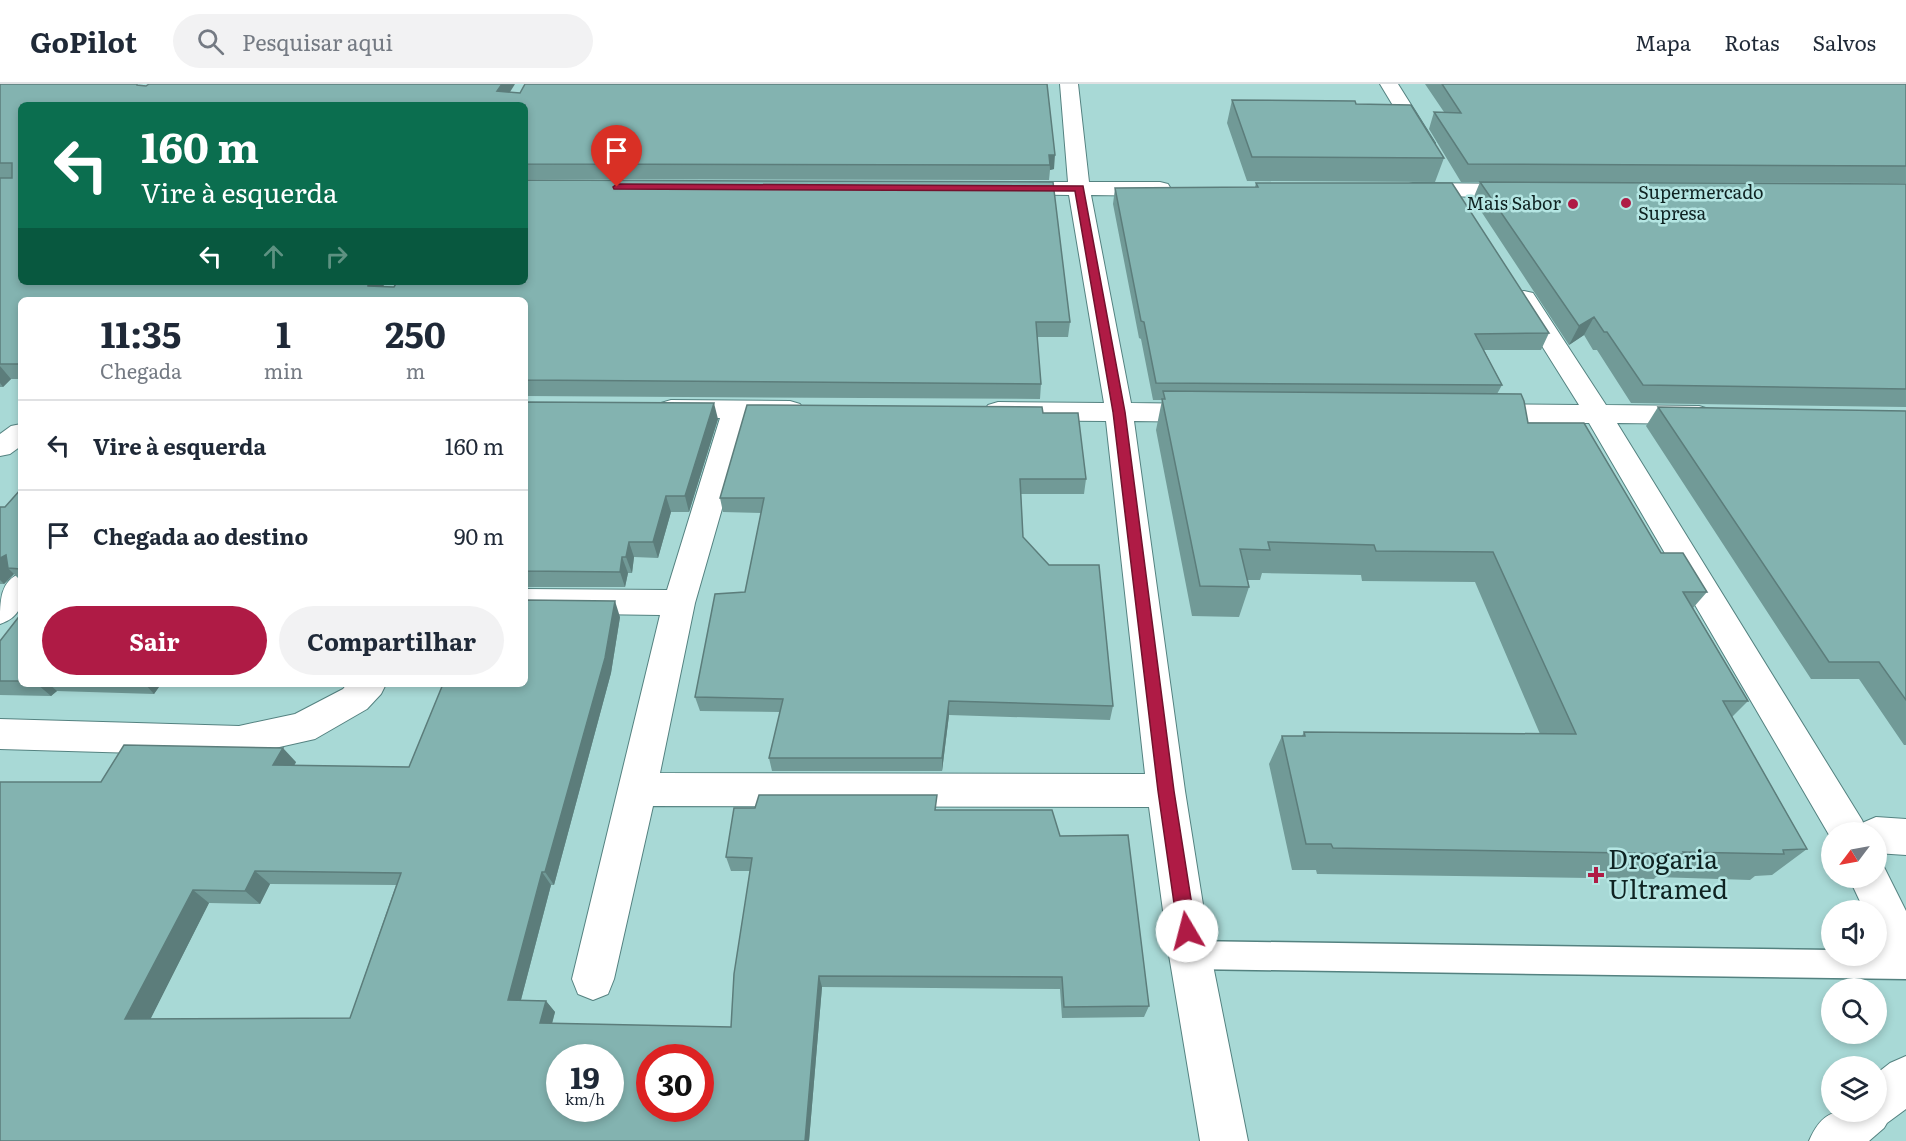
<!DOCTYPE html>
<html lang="pt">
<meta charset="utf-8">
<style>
:root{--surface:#fff;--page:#f2f2f3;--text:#1f2937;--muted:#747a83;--line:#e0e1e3;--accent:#af1b45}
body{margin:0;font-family:Literata,serif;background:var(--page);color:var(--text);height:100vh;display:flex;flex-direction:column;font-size:22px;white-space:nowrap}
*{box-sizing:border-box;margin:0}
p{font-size:20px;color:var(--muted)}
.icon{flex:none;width:33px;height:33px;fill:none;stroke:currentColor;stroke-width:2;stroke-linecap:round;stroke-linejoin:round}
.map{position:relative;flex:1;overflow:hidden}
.panel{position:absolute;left:18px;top:213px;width:510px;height:390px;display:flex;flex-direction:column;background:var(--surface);border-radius:9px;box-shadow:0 3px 9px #0003}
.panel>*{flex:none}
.hud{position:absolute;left:18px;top:18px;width:510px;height:183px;border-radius:9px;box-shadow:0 3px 9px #0003;background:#0b6e4f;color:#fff;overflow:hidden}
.needle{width:39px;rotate:238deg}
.buttons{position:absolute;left:1821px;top:738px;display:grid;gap:12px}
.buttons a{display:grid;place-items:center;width:66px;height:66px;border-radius:50%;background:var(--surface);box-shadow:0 3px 9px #0003;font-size:30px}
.speed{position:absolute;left:546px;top:960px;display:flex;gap:12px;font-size:30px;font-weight:700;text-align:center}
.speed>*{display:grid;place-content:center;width:78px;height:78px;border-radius:50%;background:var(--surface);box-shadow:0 3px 9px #0003;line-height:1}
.speed small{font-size:15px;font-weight:400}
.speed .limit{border:9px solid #d22;background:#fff;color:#111}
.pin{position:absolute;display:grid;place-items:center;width:51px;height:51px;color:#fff;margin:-62px -26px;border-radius:50% 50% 50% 0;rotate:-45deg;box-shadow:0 0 6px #0007}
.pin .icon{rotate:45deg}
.me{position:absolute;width:66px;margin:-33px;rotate:352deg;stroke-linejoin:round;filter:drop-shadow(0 0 4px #0008)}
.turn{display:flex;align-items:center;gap:21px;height:126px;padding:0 24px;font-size:27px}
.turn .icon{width:78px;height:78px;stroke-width:2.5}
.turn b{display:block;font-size:42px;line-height:51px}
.lanes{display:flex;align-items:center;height:57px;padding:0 24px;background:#0003;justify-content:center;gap:30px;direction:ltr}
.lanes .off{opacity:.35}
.eta{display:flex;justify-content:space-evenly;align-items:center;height:102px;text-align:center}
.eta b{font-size:36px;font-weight:700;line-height:42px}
.cta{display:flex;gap:12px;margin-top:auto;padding:12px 24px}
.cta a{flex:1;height:69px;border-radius:36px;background:var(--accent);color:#fff;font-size:24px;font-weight:700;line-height:69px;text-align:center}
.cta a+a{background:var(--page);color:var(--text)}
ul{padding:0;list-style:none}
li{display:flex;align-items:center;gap:18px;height:90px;padding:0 24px;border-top:2px solid var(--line)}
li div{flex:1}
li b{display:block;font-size:22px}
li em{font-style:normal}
header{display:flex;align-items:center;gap:36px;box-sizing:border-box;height:84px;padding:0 30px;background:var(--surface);border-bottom:2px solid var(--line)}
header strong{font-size:28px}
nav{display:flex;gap:33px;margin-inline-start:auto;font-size:21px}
.search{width:420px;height:54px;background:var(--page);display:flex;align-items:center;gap:15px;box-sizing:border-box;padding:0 21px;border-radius:33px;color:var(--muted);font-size:22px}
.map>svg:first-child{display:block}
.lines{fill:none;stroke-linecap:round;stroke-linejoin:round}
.lane-casing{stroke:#548280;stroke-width:3}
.street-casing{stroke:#548280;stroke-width:2}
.primary-casing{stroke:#548280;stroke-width:2}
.lane{fill:#fff;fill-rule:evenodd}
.street{fill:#fff;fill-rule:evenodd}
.primary{fill:#fff;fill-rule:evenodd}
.wall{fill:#719a97;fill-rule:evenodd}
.shaded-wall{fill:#5c7d7b}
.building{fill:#83b3b0;stroke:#5c7d7b;stroke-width:1.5;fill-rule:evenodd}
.route{fill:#af1b45;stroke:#72122d;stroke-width:1.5}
.poi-dot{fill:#af1b45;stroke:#b5e6e3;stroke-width:2}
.labels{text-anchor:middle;stroke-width:5;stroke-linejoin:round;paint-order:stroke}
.far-poi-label{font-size:18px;fill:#0f2322;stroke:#b5e6e3;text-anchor:start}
.near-poi-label{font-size:26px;fill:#0f2322;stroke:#b5e6e3;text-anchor:start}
</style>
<header>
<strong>GoPilot</strong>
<div class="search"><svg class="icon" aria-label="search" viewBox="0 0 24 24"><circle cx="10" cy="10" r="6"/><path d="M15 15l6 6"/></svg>Pesquisar aqui</div>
<nav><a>Mapa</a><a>Rotas</a><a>Salvos</a></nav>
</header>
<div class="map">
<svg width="1906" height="1057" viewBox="0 0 1906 1057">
<rect width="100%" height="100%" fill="#a8d9d6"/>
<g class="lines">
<defs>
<path id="lane" d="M 1190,857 L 1832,866 L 1832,872 L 1876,872 L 1876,866 L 1906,867 L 1906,895 L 1190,885 L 1180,881 L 1176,871 L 1180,861 Z"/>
<path id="street" d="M 1060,0 L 1078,0 L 1089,98 L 1160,98 L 1168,100 L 1171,105 L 1168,110 L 1160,112 L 1091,111 L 1131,319 L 1204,320 L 1214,323 L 1218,329 L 1214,335 L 1204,338 L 1134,337 L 1185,707 L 1211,871 L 1248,1057 L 1200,1057 L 1169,871 L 1149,723 L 653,722 L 614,895 L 608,910 L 593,916 L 578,910 L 572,895 L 660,531 L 525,529 L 525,505 L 667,506 L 720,334 L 671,334 L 661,331 L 657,325 L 661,319 L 671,316 L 790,317 L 800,320 L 804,326 L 800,332 L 790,335 L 748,334 L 695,519 L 660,689 L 1145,690 L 1106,337 L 998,336 L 988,333 L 984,327 L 988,321 L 998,318 L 1104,319 L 1069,111 L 1008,110 L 1000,109 L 997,104 L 1000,99 L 1008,98 L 1068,98 Z
M 1380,0 L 1398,0 L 1435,59 L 1432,63 L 1418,63 Z
M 1413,99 L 1520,100 L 1528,102 L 1531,107 L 1528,112 L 1520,114 L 1405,111 L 1402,106 L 1405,101 Z
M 1524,207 L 1533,209 L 1606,321 L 1699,322 L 1709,325 L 1713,331 L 1709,337 L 1699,340 L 1617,339 L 1862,736 L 1867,748 L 1832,748 L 1832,756 L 1589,339 L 1481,338 L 1471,335 L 1467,329 L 1471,323 L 1481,320 L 1579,321 L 1512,214 L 1515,209 Z
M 21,340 L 21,362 L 10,370 L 0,372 L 0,350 L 11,342 Z
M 21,489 C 21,513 27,531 0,540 C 0,516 0,497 21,489 Z
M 347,600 L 386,600 L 381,610 L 367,625 L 315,655 L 239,672 L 0,665 L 0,635 L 239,642 L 295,630 L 343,605 Z
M 1876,778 L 1883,781 L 1906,827 L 1906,892 L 1891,886 L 1876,854 L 1876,826 L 1864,826 L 1849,794 L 1876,794 Z"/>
<path id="primary" d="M 1876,733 L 1906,735 L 1906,771 L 1876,769 L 1876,748 L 1858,748 L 1862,739 Z
M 1906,972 L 1906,1025 L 1887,1039 L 1884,1044 L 1869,1057 L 1809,1057 C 1825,1020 1841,1028 1876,1028 L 1876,990 L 1890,979 Z"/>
</defs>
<use href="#lane" class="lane-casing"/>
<use href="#street" class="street-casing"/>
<use href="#primary" class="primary-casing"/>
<use href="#lane" class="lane"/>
<use href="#street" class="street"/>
<use href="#primary" class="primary"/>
</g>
<path class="wall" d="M 0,0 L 520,9 L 1047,0 L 1054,85 L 1050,86 L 1049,96 L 525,95 L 525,21 L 21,21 L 383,203 L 1070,238 L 1068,253 L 1037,253 L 1041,300 L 1040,315 L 525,312 L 525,216 L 21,216 L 21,295 L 11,295 L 3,303 L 0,303 Z
M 1425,0 L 1906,0 L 1906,99 L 1461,98 L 1429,45 L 1434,28 L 1444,28 Z
M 1232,16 L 1356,20 L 1444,74 L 1435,98 L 1247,97 L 1227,39 Z
M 1480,98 L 1906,100 L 1906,323 L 1631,319 L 1597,266 L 1593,266 L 1584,251 L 1569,261 L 1473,115 Z
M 1256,99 L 1549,249 L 1541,266 L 1484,266 L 1502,301 L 1497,310 L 1661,469 L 1707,508 L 1693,524 L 1748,617 L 1732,633 L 1807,765 L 1772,791 L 1755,792 L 1750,796 L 1656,793 L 1654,795 L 1317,790 L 1316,786 L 1292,786 L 1269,680 L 1282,652 L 1302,652 L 1304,648 L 1540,650 L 1475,498 L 1362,497 L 1361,491 L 1262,489 L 1260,496 L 1248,496 L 1249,503 L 1239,533 L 1192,532 L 1156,346 L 1162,316 L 1153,316 L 1141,255 L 1139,254 L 1113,120 L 1115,104 L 1255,103 Z
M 525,319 L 718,335 L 689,428 L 671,428 L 658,474 L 634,473 L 632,489 L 628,489 L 625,503 L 525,503 Z
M 1658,323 L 1906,327 L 1906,661 L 1904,661 L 1859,595 L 1811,595 L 1646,342 Z
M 1043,329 L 1086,395 L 1084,410 L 1021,410 L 1023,453 L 1113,622 L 1110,636 L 949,631 L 942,687 L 772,687 L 769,674 L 780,628 L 700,627 L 695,613 L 745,508 L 761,429 L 723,428 L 720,414 Z
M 21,405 L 21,497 L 14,490 L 4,500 L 0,500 L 0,423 L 5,423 Z
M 21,530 L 21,600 L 161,600 L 154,610 L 57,607 L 51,612 L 0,611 L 0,557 Z
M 620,533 L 611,589 L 554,801 L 551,801 L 521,916 L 546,917 L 555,928 L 552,940 L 731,943 L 750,787 L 731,787 L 726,773 L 937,726 L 1060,752 L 1149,922 L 1144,933 L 1062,934 L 1060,905 L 822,903 L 809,1057 L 0,1057 L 101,698 L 296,678 L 294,682 L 409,683 ZM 270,800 L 396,801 L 350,934 L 150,935 L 209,819 L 260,820 Z"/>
<path class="shaded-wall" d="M 502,0 L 515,0 L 502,21 L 497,7 Z
M 1049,71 L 1055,71 L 1054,85 L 1050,86 Z
M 368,198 L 386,198 L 375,215 L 368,202 Z
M 1594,233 L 1584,251 L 1569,261 L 1579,242 Z
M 0,282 L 11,295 L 3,303 L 0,299 Z
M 714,319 L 718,335 L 689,428 L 685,412 Z
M 666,412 L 671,428 L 658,474 L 653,458 Z
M 629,458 L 634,473 L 632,489 L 626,473 Z
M 6,471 L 8,484 L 14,490 L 4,500 L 0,496 L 0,474 Z
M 622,473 L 628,489 L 625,503 L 620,488 Z
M 615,517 L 620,533 L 611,589 L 554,801 L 545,788 Z
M 37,600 L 49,600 L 57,607 L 51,612 Z
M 145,600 L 161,600 L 154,610 Z
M 949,617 L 949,631 L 942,687 L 942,674 Z
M 283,664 L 296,678 L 286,696 L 273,681 Z
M 255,787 L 270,800 L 260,820 L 245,807 Z
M 542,788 L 551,801 L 518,927 L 508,916 Z
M 193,806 L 209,819 L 145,946 L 125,935 Z
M 819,892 L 822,903 L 809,1057 L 805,1057 Z
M 546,917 L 555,928 L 549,950 L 540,939 Z"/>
<path class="building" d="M 0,0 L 137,0 L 137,1 L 146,2 L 149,0 L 502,0 L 497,7 L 520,9 L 525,0 L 1047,0 L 1055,71 L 1049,71 L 1050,81 L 525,80 L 525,21 L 21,21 L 21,198 L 368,198 L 368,202 L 394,203 L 397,198 L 525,198 L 525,96 L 1053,98 L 1070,238 L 1036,238 L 1041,300 L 525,296 L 525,216 L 21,216 L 21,280 L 0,280 L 0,94 L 12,94 L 12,79 L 0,79 Z
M 1442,0 L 1906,0 L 1906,82 L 1468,80 L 1434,28 L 1461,29 Z
M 1232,16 L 1355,17 L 1356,20 L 1411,21 L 1444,74 L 1252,73 Z
M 1480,98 L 1906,100 L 1906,305 L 1643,301 L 1607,248 L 1604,248 L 1594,233 L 1579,242 Z
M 1256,99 L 1452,99 L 1549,249 L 1475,250 L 1502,301 L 1156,299 L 1144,238 L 1141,237 L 1115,104 L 1258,103 Z
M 1163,307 L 1521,310 L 1524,317 L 1528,339 L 1584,339 L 1661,469 L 1683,469 L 1707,508 L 1683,508 L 1748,617 L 1723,617 L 1807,765 L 1783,766 L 1784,770 L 1683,768 L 1684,770 L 1333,764 L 1331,760 L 1306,760 L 1282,652 L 1305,652 L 1304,648 L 1576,650 L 1493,468 L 1376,467 L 1374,461 L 1268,458 L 1270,466 L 1240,465 L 1249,503 L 1200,502 L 1162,315 L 1165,315 Z
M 525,318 L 714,319 L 685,412 L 666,412 L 653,458 L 629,458 L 626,473 L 622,473 L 620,488 L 525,487 L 525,458 L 526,455 L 525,455 Z
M 747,321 L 1042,323 L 1043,329 L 1078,329 L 1086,395 L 1020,395 L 1023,453 L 1049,481 L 1099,481 L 1113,622 L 949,617 L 942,674 L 769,674 L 783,615 L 695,613 L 715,510 L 745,508 L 764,414 L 720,414 Z
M 1658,323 L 1906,327 L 1906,616 L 1879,578 L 1829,578 Z
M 21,405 L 21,485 L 8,484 L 6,471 L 0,474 L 0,423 L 5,423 Z
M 525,516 L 615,517 L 605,574 L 545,788 L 542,788 L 508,916 L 546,917 L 540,939 L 731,943 L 734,890 L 752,774 L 726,773 L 734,724 L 755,724 L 759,711 L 937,711 L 935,726 L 1052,726 L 1060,752 L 1128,751 L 1149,922 L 1064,923 L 1062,893 L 819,892 L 805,1057 L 0,1057 L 0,698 L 101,698 L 124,661 L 283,664 L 273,681 L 409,683 L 443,600 L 525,600 ZM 255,787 L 401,789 L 350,934 L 125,935 L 193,806 L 245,807 ZM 560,974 L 610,974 L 610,1024 L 560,1024 ZM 650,974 L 700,974 L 700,1024 L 650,1024 Z
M 21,530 L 21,597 L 0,597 L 0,557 Z"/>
<path class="route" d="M 617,100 L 1083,102 L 1125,328 L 1174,707 L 1196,847 L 1193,853 L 1187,855 L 1181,853 L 1178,847 L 1158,707 L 1113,328 L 1075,107 L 614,105 L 613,103 Z"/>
<g class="poi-dot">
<circle cx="1626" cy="119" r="6"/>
<circle cx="1573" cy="120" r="6"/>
<path d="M1593 782h6v6h6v6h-6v6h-6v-6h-6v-6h6z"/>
</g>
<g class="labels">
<g class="far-poi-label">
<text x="1638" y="115">Supermercado<tspan x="1638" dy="21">Supresa</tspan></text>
<text x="1561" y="126" text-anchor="end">Mais Sabor</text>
</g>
<g class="near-poi-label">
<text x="1608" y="785">Drogaria<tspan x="1608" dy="30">Ultramed</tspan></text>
</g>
</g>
</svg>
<div class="buttons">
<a><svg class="needle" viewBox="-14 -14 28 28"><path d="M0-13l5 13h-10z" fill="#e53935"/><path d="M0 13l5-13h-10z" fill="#747a83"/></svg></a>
<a><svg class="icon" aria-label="sound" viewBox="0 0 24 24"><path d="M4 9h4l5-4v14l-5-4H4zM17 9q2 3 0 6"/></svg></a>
<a><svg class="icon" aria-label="search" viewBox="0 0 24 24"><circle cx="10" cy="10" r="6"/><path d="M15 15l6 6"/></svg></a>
<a><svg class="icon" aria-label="layers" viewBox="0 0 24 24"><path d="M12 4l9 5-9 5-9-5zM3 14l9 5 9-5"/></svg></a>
</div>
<div class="speed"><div>19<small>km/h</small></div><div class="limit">30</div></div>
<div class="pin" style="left:617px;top:103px;background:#d93025"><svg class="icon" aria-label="arrive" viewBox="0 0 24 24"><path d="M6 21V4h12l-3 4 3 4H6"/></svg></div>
<svg class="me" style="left:1187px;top:847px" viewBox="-20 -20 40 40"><circle r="19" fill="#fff"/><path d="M0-13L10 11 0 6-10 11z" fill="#af1b45"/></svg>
<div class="hud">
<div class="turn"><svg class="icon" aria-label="left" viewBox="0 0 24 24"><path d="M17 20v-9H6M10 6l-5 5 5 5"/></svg><div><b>160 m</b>Vire à esquerda</div></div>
<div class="lanes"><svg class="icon" aria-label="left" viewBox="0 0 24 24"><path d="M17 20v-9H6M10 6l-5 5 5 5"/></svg><svg class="icon off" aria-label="ahead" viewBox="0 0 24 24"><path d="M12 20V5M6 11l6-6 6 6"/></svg><svg class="icon off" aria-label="right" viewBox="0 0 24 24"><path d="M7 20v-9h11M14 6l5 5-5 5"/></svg></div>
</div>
<section class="panel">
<div class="eta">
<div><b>11:35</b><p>Chegada</p></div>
<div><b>1</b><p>min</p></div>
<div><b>250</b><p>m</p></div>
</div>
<ul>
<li><svg class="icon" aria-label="left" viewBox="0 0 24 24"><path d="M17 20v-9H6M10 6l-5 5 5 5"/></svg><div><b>Vire à esquerda</b></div><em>160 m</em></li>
<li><svg class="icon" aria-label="arrive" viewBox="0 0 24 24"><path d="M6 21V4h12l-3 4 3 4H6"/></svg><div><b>Chegada ao destino</b></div><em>90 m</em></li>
</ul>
<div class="cta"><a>Sair</a><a>Compartilhar</a></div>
</section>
</div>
